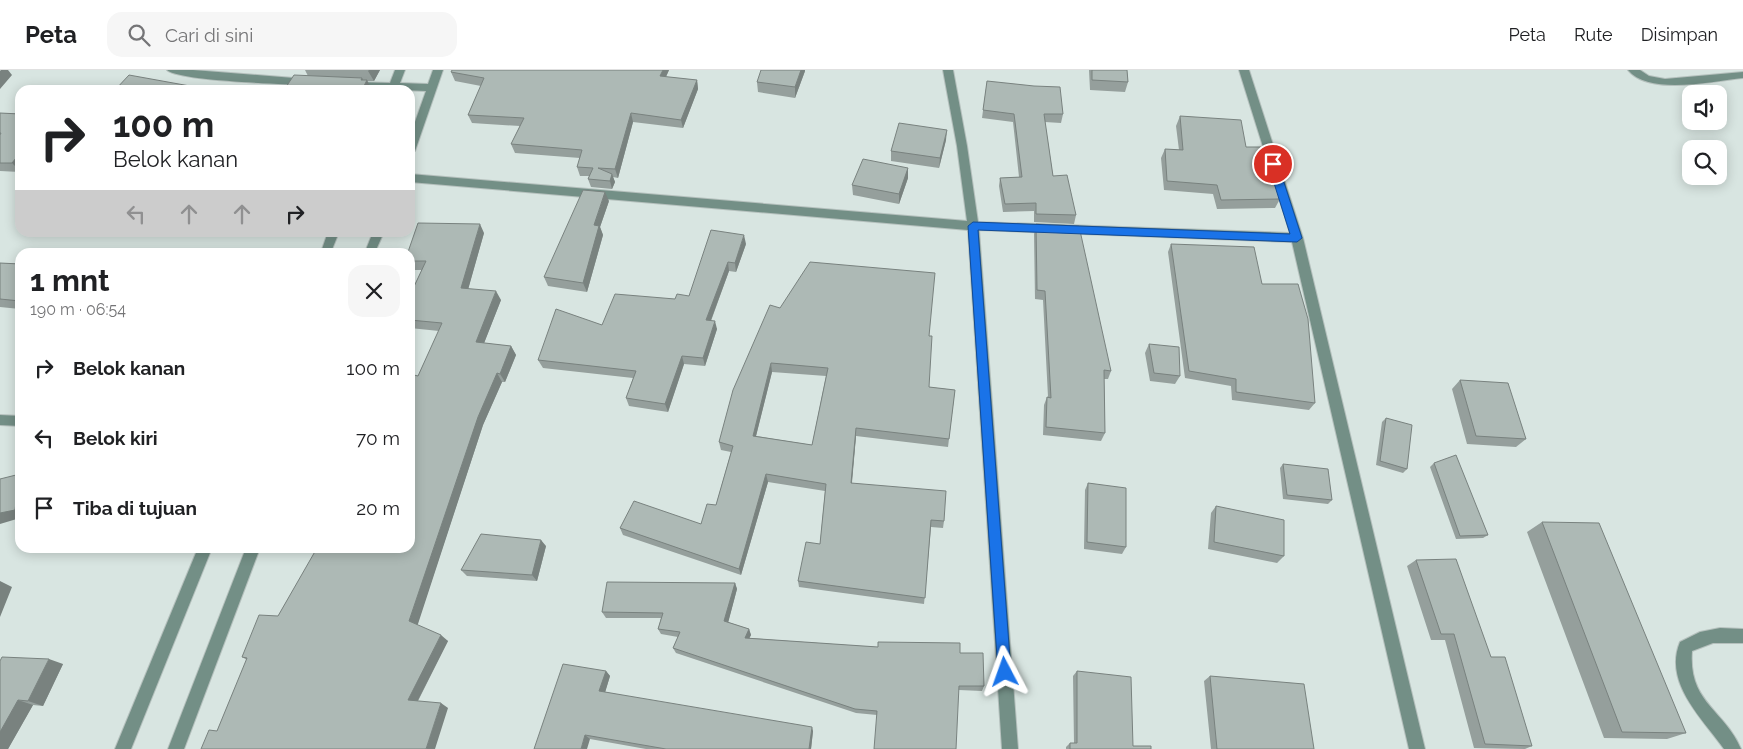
<!DOCTYPE html>
<html lang="id">
<meta charset="utf-8">
<style>
:root{--surface:#fff;--page:#f6f6f6;--text:#202124;--muted:#757577;--line:#e0e0e0}
body{margin:0;font-family:Raleway,sans-serif;background:var(--page);color:var(--text);height:100vh;display:flex;flex-direction:column;font-size:19px;white-space:nowrap}
*{box-sizing:border-box;margin:0}
p{font-size:16px;color:var(--muted)}
.icon{flex:none;width:28px;height:28px;fill:none;stroke:currentColor;stroke-width:2;stroke-linecap:round;stroke-linejoin:round}
.map{position:relative;flex:1;overflow:hidden}
.side{position:absolute;left:15px;top:178px;width:400px;height:305px;display:flex;flex-direction:column;background:var(--surface);border-radius:15px;box-shadow:0 2px 12px #0003}
.side>*{flex:none}
.guide{position:absolute;left:15px;top:15px;width:400px;height:152px;border-radius:15px;box-shadow:0 2px 12px #0003;background:#fff;color:var(--text);overflow:hidden}
.fabs{position:absolute;left:1682px;top:15px;display:grid;gap:10px}
.fabs a{display:grid;place-items:center;width:45px;height:45px;border-radius:10px;background:var(--surface);box-shadow:0 2px 12px #0003;font-size:25px}
.pin{position:absolute;display:grid;place-items:center;width:42px;height:42px;color:#fff;margin:-21px;border:2px solid #fff;border-radius:50%;box-shadow:0 1px 5px #0007}
.me{position:absolute;width:55px;margin:-28px;rotate:356deg;stroke-linejoin:round;filter:drop-shadow(0 0 4px #0008)}
.turn{display:flex;align-items:center;gap:18px;height:105px;padding:0 15px;font-size:22px}
.turn .icon{width:65px;height:65px;stroke-width:2.5}
.turn b{display:block;font-size:35px;line-height:42px}
.lanes{display:flex;align-items:center;height:48px;padding:0 15px;background:#0003;justify-content:center;gap:25px;direction:ltr}
.lanes .off{opacity:.35}
.round{display:grid;place-items:center;flex:none;width:52px;height:52px;border-radius:15px;background:var(--page)}
.overview{display:flex;align-items:center;justify-content:space-between;height:85px;padding:0 15px}
h1{font-size:30px;font-weight:700;line-height:38px}
ul{padding:0;list-style:none}
li{display:flex;align-items:center;gap:15px;height:70px;padding:0 15px}
li div{flex:1}
li b{display:block;font-size:19px}
li em{font-style:normal}
header{display:flex;align-items:center;gap:30px;box-sizing:border-box;height:70px;padding:0 25px;background:var(--surface);border-bottom:1px solid var(--line)}
header strong{font-size:24px}
nav{display:flex;gap:28px;margin-inline-start:auto;font-size:18px}
.search{width:350px;height:45px;background:var(--page);display:flex;align-items:center;gap:12px;box-sizing:border-box;padding:0 18px;border-radius:15px;color:var(--muted);font-size:19px}
.map>svg:first-child{display:block}
.lines{fill:none;stroke-linecap:round;stroke-linejoin:round}
.minor-casing{stroke:#b5c0bd;stroke-width:2}
.minor{fill:#738f86;fill-rule:evenodd}
.wall{fill:#959f9c;fill-rule:evenodd}
.shaded-wall{fill:#79827f}
.building{fill:#adb9b5;stroke:#79827f;fill-rule:evenodd}
.route{fill:#1a73e8;stroke:#114b97}
</style>
<header>
<strong>Peta</strong>
<div class="search"><svg class="icon" aria-label="search" viewBox="0 0 24 24"><circle cx="10" cy="10" r="6"/><path d="M15 15l6 6"/></svg>Cari di sini</div>
<nav><a>Peta</a><a>Rute</a><a>Disimpan</a></nav>
</header>
<div class="map">
<svg width="1743" height="679" viewBox="0 0 1743 679">
<rect width="100%" height="100%" fill="#d8e5e1"/>
<g class="lines">
<defs>
<path id="minor" d="M 167,0 L 193,0 L 306,9 L 311,12 L 306,15 C 284,14 178,11 167,0 Z
M 395,0 L 405,0 L 400,13 L 428,14 L 433,0 L 443,0 L 415,81 L 410,85 L 410,66 L 426,21 L 354,18 L 349,15 L 354,12 L 390,13 Z
M 943,0 L 953,0 L 967,76 L 978,152 L 1290,163 L 1239,0 L 1249,0 L 1303,168 L 1425,679 L 1409,679 L 1292,172 L 979,160 L 1018,679 L 1002,679 L 968,160 L 410,112 L 410,104 L 967,151 L 957,76 Z
M 1628,0 L 1640,0 L 1649,6 L 1665,9 L 1743,2 L 1743,8 C 1713,11 1649,26 1628,0 Z
M 328,162 L 339,162 L 331,182 L 321,182 Z
M 373,162 L 384,162 L 375,182 L 365,182 Z
M 0,345 L 20,346 L 20,356 L 0,355 Z
M 198,478 L 212,478 L 131,679 L 115,679 Z
M 246,478 L 260,478 L 184,679 L 168,679 Z
M 1720,558 L 1743,559 L 1743,573 L 1713,573 L 1692,581 C 1688,633 1724,639 1741,679 L 1724,679 C 1703,649 1663,613 1680,572 L 1700,562 Z"/>
</defs>
<use href="#minor" class="minor-casing"/>
<use href="#minor" class="minor"/>
</g>
<path class="wall" d="M 305,0 L 380,0 L 374,11 L 367,11 L 372,20 L 284,20 L 308,6 Z
M 669,0 L 666,7 L 697,10 L 698,19 L 683,58 L 633,52 L 618,108 L 613,107 L 615,112 L 612,119 L 591,117 L 588,109 L 589,106 L 580,106 L 577,97 L 580,88 L 515,83 L 511,74 L 520,56 L 472,53 L 468,45 L 481,16 L 455,11 L 451,2 Z
M 1089,0 L 1127,0 L 1128,12 L 1125,22 L 1090,20 Z
M 805,1 L 795,28 L 758,22 L 757,12 Z
M 987,11 L 1063,44 L 1061,53 L 1045,52 L 1053,106 L 1076,145 L 1074,154 L 1034,152 L 1034,141 L 1003,142 L 999,116 L 1000,108 L 1019,107 L 1013,52 L 982,48 Z
M 0,43 L 20,44 L 20,102 L 0,101 Z
M 1180,46 L 1246,77 L 1280,129 L 1275,138 L 1217,139 L 1213,124 L 1164,120 L 1161,88 L 1165,79 L 1179,80 L 1176,56 Z
M 946,70 L 939,98 L 891,91 L 891,81 Z
M 908,98 L 908,108 L 899,134 L 853,125 L 852,115 Z
M 609,131 L 600,157 L 603,165 L 587,222 L 548,216 L 544,207 Z
M 1036,154 L 1111,301 L 1108,309 L 1104,309 L 1105,363 L 1101,371 L 1043,365 L 1044,335 L 1047,327 L 1048,327 L 1043,230 L 1035,229 L 1034,164 Z
M 484,163 L 468,219 L 501,230 L 484,273 L 511,276 L 516,285 L 505,312 L 502,312 L 483,355 L 417,555 L 448,571 L 418,631 L 448,638 L 217,661 L 247,590 L 242,587 L 278,546 L 418,306 L 439,261 L 410,258 L 410,225 L 422,200 L 411,200 L 410,198 L 410,182 Z
M 746,174 L 736,202 L 729,201 L 711,251 L 717,259 L 705,296 L 684,294 L 668,342 L 629,336 L 626,328 L 633,308 L 543,298 L 538,290 L 602,255 L 675,229 L 689,226 Z
M 1171,174 L 1262,214 L 1315,333 L 1309,340 L 1232,330 L 1231,316 L 1185,308 L 1168,182 Z
M 0,193 L 20,194 L 20,239 L 0,237 Z
M 780,238 L 929,266 L 929,317 L 955,320 L 948,377 L 856,366 L 852,413 L 944,451 L 943,458 L 931,457 L 924,534 L 799,517 L 798,511 L 820,474 L 825,421 L 768,412 L 741,505 L 623,465 L 620,458 L 701,454 L 716,435 L 731,382 L 721,380 L 719,372 ZM 772,302 L 826,306 L 812,375 L 756,366 Z
M 1149,274 L 1180,306 L 1175,314 L 1150,311 L 1145,283 Z
M 1460,310 L 1526,369 L 1516,377 L 1467,374 L 1452,319 Z
M 1386,348 L 1407,399 L 1403,403 L 1376,395 L 1382,352 Z
M 1434,393 L 1488,465 L 1483,468 L 1456,469 L 1430,397 Z
M 1283,394 L 1332,430 L 1328,434 L 1283,429 L 1280,398 Z
M 1088,413 L 1126,477 L 1122,484 L 1084,479 L 1085,420 Z
M 1216,436 L 1284,486 L 1277,493 L 1208,479 L 1211,443 Z
M 1542,452 L 1686,663 L 1667,669 L 1604,668 L 1527,462 Z
M 546,476 L 537,511 L 467,506 L 461,500 Z
M 1416,490 L 1491,587 L 1532,676 L 1525,679 L 1474,678 L 1445,570 L 1431,570 L 1407,496 Z
M 735,513 L 737,519 L 728,552 L 749,559 L 751,565 L 749,568 L 960,583 L 984,616 L 982,621 L 959,620 L 877,645 L 856,643 L 676,583 L 673,578 L 678,567 L 661,564 L 658,559 L 661,548 L 606,548 L 602,542 Z
M 0,591 L 63,594 L 43,636 L 33,635 L 8,679 L 0,679 Z
M 606,601 L 610,606 L 605,622 L 813,661 L 811,679 L 646,679 L 590,669 L 534,679 Z
M 1077,601 L 1133,676 L 1151,679 L 1066,679 L 1066,677 L 1070,673 L 1074,673 L 1073,606 Z
M 1210,606 L 1314,679 L 1211,679 L 1204,611 Z"/>
<path class="shaded-wall" d="M 1,0 L 8,0 L 12,5 L 0,19 L 0,1 Z
M 369,0 L 380,0 L 374,11 L 368,1 Z
M 663,0 L 669,0 L 662,15 L 660,6 Z
M 801,0 L 805,0 L 805,1 L 795,28 L 795,17 Z
M 362,8 L 365,14 L 367,10 L 372,20 L 362,20 L 361,10 Z
M 697,10 L 698,19 L 683,58 L 681,50 Z
M 631,43 L 633,52 L 618,108 L 615,99 Z
M 947,60 L 946,70 L 939,98 L 940,88 Z
M 20,83 L 20,101 L 12,93 Z
M 908,98 L 908,108 L 899,134 L 899,124 Z
M 612,104 L 615,112 L 612,119 L 610,111 Z
M 605,122 L 609,131 L 600,157 L 603,165 L 587,222 L 583,213 L 594,155 Z
M 480,154 L 484,163 L 466,227 L 461,218 Z
M 744,165 L 746,174 L 736,202 L 735,193 Z
M 728,192 L 729,201 L 708,258 L 706,250 Z
M 496,221 L 501,230 L 481,281 L 476,272 Z
M 715,251 L 717,259 L 705,296 L 703,288 Z
M 511,276 L 516,285 L 505,312 L 500,304 Z
M 682,286 L 684,294 L 668,342 L 665,334 Z
M 771,293 L 772,302 L 754,374 L 753,366 Z
M 497,303 L 502,312 L 483,355 L 417,557 L 409,551 L 478,347 Z
M 856,358 L 856,366 L 851,421 L 851,413 Z
M 766,404 L 768,412 L 741,505 L 739,499 Z
M 17,425 L 20,427 L 20,448 L 0,454 L 0,443 Z
M 541,470 L 546,476 L 537,511 L 532,505 Z
M 0,511 L 12,517 L 0,547 Z
M 735,513 L 737,519 L 727,557 L 724,551 Z
M 749,559 L 751,565 L 747,573 L 745,568 Z
M 441,565 L 448,571 L 416,634 L 408,630 Z
M 49,589 L 63,594 L 43,636 L 28,631 Z
M 606,601 L 610,606 L 604,626 L 599,621 Z
M 18,630 L 33,635 L 8,679 L 0,679 L 0,662 Z
M 441,633 L 448,638 L 435,679 L 426,679 Z
M 812,657 L 813,661 L 811,679 L 809,679 Z
M 585,665 L 590,669 L 587,679 L 581,679 Z"/>
<path class="building" d="M 452,0 L 663,0 L 660,6 L 697,10 L 681,50 L 631,43 L 615,99 L 598,98 L 612,104 L 610,111 L 588,109 L 593,98 L 577,97 L 582,80 L 511,74 L 524,48 L 468,45 L 484,8 L 451,2 Z
M 761,0 L 801,0 L 795,17 L 757,12 Z
M 1092,0 L 1127,0 L 1128,12 L 1092,10 Z
M 129,5 L 212,20 L 115,20 Z
M 294,5 L 362,8 L 361,10 L 367,10 L 362,20 L 284,20 Z
M 987,11 L 1034,16 L 1060,17 L 1063,44 L 1044,44 L 1053,106 L 1067,105 L 1076,145 L 1036,144 L 1036,133 L 1005,134 L 1000,108 L 1022,107 L 1014,44 L 983,40 Z
M 0,43 L 20,44 L 20,83 L 12,93 L 0,93 L 0,65 L 1,63 L 0,63 Z
M 1180,46 L 1241,50 L 1246,77 L 1263,77 L 1280,129 L 1221,130 L 1217,115 L 1167,111 L 1165,79 L 1183,80 Z
M 899,53 L 947,60 L 940,88 L 891,81 Z
M 863,89 L 908,98 L 899,124 L 852,115 Z
M 583,120 L 605,122 L 594,155 L 599,156 L 583,213 L 544,207 Z
M 418,153 L 480,154 L 461,218 L 496,221 L 476,272 L 511,276 L 500,304 L 497,303 L 478,347 L 409,551 L 441,565 L 408,630 L 441,633 L 426,679 L 201,679 L 209,660 L 217,661 L 247,588 L 242,587 L 259,545 L 278,546 L 317,478 L 410,478 L 410,304 L 418,306 L 442,253 L 410,250 L 410,225 L 426,191 L 410,191 L 410,182 L 408,182 Z
M 1036,154 L 1079,156 L 1111,301 L 1104,300 L 1105,363 L 1046,357 L 1047,327 L 1051,328 L 1045,221 L 1037,220 Z
M 711,160 L 744,165 L 735,193 L 728,192 L 706,250 L 715,251 L 703,288 L 682,286 L 665,334 L 626,328 L 636,301 L 538,290 L 556,239 L 602,255 L 615,224 L 675,229 L 677,224 L 689,226 Z
M 1171,174 L 1254,177 L 1262,214 L 1298,214 L 1308,249 L 1315,333 L 1236,322 L 1236,309 L 1189,301 Z
M 810,192 L 935,203 L 929,266 L 932,266 L 929,317 L 955,320 L 949,369 L 856,358 L 851,413 L 946,421 L 944,451 L 931,450 L 925,528 L 798,511 L 806,472 L 820,474 L 826,414 L 766,404 L 739,499 L 620,458 L 634,431 L 701,454 L 707,434 L 716,435 L 733,376 L 719,372 L 733,320 L 770,235 L 780,238 ZM 771,293 L 828,298 L 812,375 L 753,366 Z
M 0,193 L 20,194 L 20,231 L 0,229 Z
M 1149,274 L 1179,277 L 1180,306 L 1154,303 Z
M 1460,310 L 1508,313 L 1526,369 L 1476,366 Z
M 1386,348 L 1412,355 L 1407,399 L 1380,391 Z
M 1456,385 L 1488,465 L 1460,466 L 1434,393 Z
M 1283,394 L 1328,399 L 1332,430 L 1287,425 Z
M 20,404 L 20,426 L 17,425 L 15,440 L 0,443 L 0,409 Z
M 1088,413 L 1126,418 L 1126,477 L 1087,472 Z
M 1216,436 L 1284,450 L 1284,486 L 1214,472 Z
M 1542,452 L 1599,453 L 1686,663 L 1622,662 Z
M 481,464 L 541,470 L 532,505 L 461,500 Z
M 1456,489 L 1491,587 L 1505,587 L 1532,676 L 1485,674 L 1454,564 L 1441,564 L 1416,490 Z
M 607,512 L 735,513 L 724,551 L 749,559 L 745,568 L 878,577 L 878,572 L 960,573 L 960,583 L 983,583 L 984,616 L 959,616 L 956,679 L 874,679 L 877,641 L 855,639 L 673,578 L 680,562 L 658,559 L 663,543 L 602,542 Z
M 2,587 L 49,589 L 28,631 L 18,630 L 0,662 L 0,591 Z
M 563,594 L 606,601 L 599,621 L 812,657 L 809,679 L 666,679 L 585,665 L 581,679 L 534,679 Z
M 1077,601 L 1131,607 L 1133,676 L 1151,676 L 1151,679 L 1070,679 L 1070,673 L 1077,673 Z
M 1210,606 L 1304,614 L 1314,679 L 1217,679 Z"/>
<path class="route" d="M 1273,90 L 1278,94 L 1302,168 L 1297,172 L 978,160 L 1011,602 L 1009,606 L 1005,608 L 1000,606 L 998,602 L 968,156 L 973,152 L 1290,164 L 1268,94 Z"/>
</svg>
<div class="fabs">
<a><svg class="icon" aria-label="sound" viewBox="0 0 24 24"><path d="M4 9h4l5-4v14l-5-4H4zM17 9q2 3 0 6"/></svg></a>
<a><svg class="icon" aria-label="search" viewBox="0 0 24 24"><circle cx="10" cy="10" r="6"/><path d="M15 15l6 6"/></svg></a>
</div>
<div class="pin" style="left:1273px;top:94px;background:#d93025"><svg class="icon" aria-label="arrive" viewBox="0 0 24 24"><path d="M6 21V4h12l-3 4 3 4H6"/></svg></div>
<svg class="me" style="left:1005px;top:602px" viewBox="-20 -20 40 40"><path d="M0-17L14 15 0 8-14 15z" fill="#1a73e8" stroke="#fff" stroke-width="4"/></svg>
<div class="guide">
<div class="turn"><svg class="icon" aria-label="right" viewBox="0 0 24 24"><path d="M7 20v-9h11M14 6l5 5-5 5"/></svg><div><b>100 m</b>Belok kanan</div></div>
<div class="lanes"><svg class="icon off" aria-label="left" viewBox="0 0 24 24"><path d="M17 20v-9H6M10 6l-5 5 5 5"/></svg><svg class="icon off" aria-label="ahead" viewBox="0 0 24 24"><path d="M12 20V5M6 11l6-6 6 6"/></svg><svg class="icon off" aria-label="ahead" viewBox="0 0 24 24"><path d="M12 20V5M6 11l6-6 6 6"/></svg><svg class="icon" aria-label="right" viewBox="0 0 24 24"><path d="M7 20v-9h11M14 6l5 5-5 5"/></svg></div>
</div>
<section class="side">
<div class="overview"><div><h1>1 mnt</h1><p>190 m · 06:54</p></div><a class="round"><svg class="icon" aria-label="close" viewBox="0 0 24 24"><path d="M6 6l12 12M18 6L6 18"/></svg></a></div>
<ul>
<li><svg class="icon" aria-label="right" viewBox="0 0 24 24"><path d="M7 20v-9h11M14 6l5 5-5 5"/></svg><div><b>Belok kanan</b></div><em>100 m</em></li>
<li><svg class="icon" aria-label="left" viewBox="0 0 24 24"><path d="M17 20v-9H6M10 6l-5 5 5 5"/></svg><div><b>Belok kiri</b></div><em>70 m</em></li>
<li><svg class="icon" aria-label="arrive" viewBox="0 0 24 24"><path d="M6 21V4h12l-3 4 3 4H6"/></svg><div><b>Tiba di tujuan</b></div><em>20 m</em></li>
</ul>
</section>
</div>
